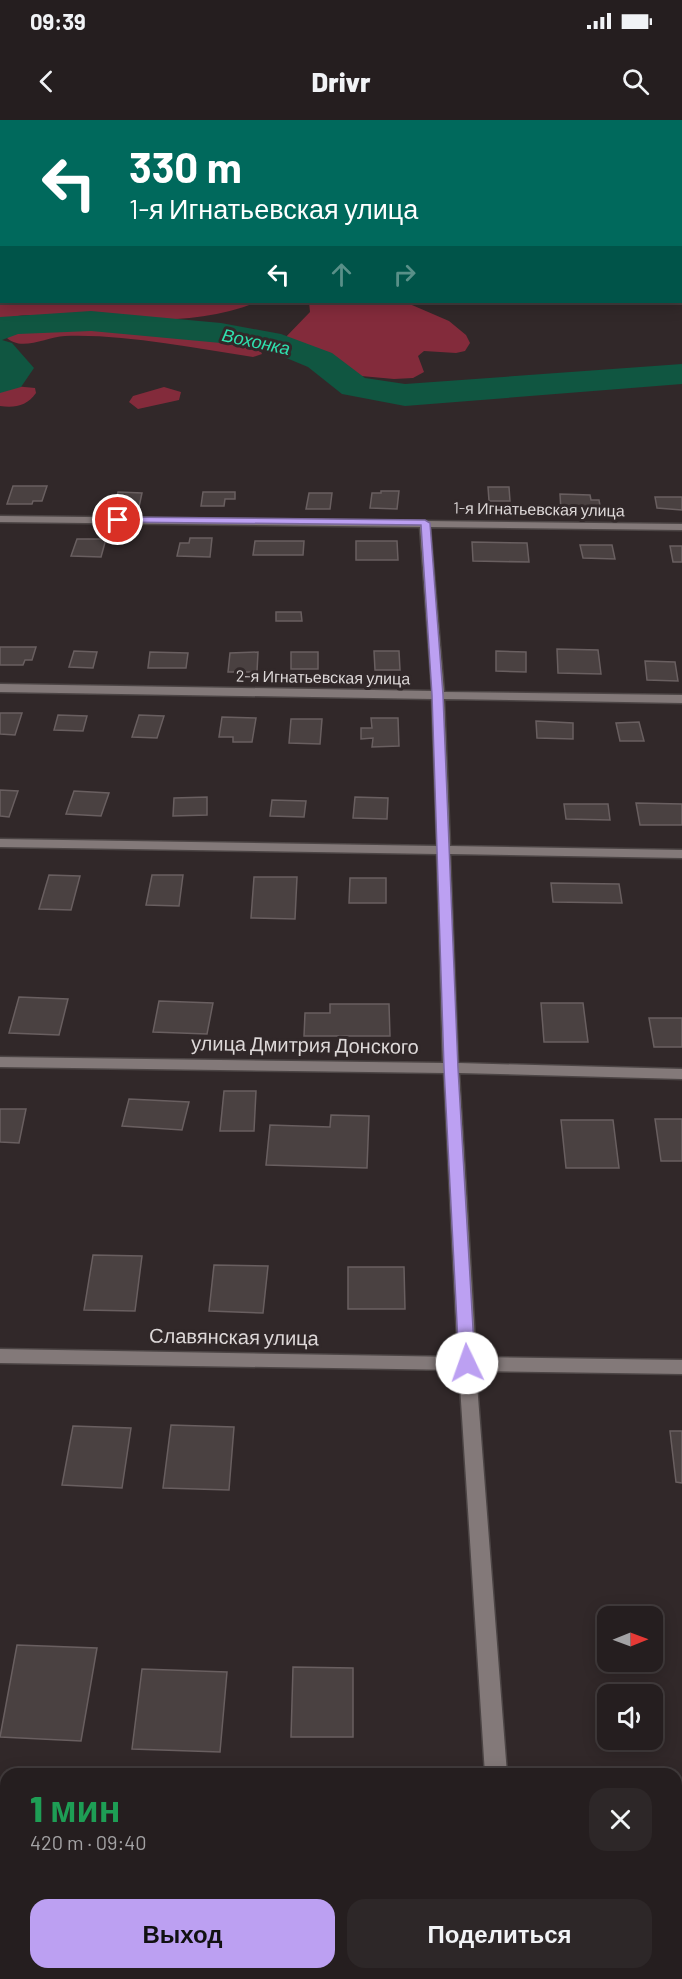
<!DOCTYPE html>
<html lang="ru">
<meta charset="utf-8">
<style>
:root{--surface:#251e1f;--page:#2d2728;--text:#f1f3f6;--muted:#a3a2a4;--line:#423c3d;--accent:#bca0f2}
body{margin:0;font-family:Barlow,sans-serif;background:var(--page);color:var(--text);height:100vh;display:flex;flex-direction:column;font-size:22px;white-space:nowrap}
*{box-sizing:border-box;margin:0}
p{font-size:20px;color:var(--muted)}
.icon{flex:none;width:33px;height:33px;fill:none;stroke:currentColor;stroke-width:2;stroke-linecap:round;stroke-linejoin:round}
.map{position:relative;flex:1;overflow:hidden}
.drawer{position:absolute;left:0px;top:1648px;width:682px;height:212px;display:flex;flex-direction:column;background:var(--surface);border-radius:18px 18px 0 0;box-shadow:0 3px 15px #0003,0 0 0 2px var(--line)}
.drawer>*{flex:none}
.banner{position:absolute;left:0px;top:0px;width:682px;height:183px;box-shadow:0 3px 15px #0003,0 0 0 2px var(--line);background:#00695c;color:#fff;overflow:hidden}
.needle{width:39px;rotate:89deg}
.tools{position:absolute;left:597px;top:1486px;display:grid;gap:12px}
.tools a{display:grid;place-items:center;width:66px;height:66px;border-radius:12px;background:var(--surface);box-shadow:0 3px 15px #0003,0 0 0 2px var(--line);font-size:30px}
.pin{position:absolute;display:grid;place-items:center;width:51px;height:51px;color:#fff;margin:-26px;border:3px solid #fff;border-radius:50%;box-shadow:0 2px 6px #0007}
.me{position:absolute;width:66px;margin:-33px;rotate:357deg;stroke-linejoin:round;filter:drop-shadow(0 0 4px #0008)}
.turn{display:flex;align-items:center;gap:21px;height:126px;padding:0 30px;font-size:27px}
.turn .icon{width:78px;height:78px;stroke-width:2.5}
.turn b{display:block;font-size:42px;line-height:51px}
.lanes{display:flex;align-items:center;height:57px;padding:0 30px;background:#0003;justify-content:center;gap:30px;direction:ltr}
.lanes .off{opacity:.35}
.round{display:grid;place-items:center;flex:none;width:63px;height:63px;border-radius:18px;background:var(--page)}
.summary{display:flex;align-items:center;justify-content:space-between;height:102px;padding:0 30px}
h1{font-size:36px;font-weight:800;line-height:45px;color:#1e9e55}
.button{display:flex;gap:12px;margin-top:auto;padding:12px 30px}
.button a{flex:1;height:69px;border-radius:18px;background:var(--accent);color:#111;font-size:24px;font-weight:800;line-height:69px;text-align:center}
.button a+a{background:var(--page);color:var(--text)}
.status{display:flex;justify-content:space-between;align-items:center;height:42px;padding:0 30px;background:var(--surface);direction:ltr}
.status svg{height:16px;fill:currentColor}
header{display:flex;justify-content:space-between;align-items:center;height:78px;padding:0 30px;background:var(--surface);font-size:27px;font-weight:800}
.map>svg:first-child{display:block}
.green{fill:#832b3b}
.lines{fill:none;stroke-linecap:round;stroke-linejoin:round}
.river{fill:#105641;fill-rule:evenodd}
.building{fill:#4a4141;stroke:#695f60;stroke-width:1.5}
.minor-casing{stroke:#4c4545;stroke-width:3}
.minor{fill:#837979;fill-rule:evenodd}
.route{fill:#bca0f2;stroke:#7a689d;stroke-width:1.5}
.labels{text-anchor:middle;stroke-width:6;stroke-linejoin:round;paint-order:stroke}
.far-street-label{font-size:16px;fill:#ddd8d8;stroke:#312829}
.far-water-label{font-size:18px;font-style:italic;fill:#2fe2af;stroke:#312829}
.street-label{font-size:20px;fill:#ddd8d8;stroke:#312829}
</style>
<div class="status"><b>09:39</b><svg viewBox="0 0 49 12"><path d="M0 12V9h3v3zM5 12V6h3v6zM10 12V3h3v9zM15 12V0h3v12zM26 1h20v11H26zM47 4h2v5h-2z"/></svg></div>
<header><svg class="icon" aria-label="back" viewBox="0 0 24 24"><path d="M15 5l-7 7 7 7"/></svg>Drivr<svg class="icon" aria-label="search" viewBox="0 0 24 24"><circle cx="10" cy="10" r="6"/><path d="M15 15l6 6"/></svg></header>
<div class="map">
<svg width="682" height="1859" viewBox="0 0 682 1859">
<rect width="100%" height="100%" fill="#312829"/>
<path class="green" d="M 0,170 L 2,182 L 257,182 C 200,205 138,200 78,197 C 53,196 24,192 0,200 Z
M 309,182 L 405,182 L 449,201 L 466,215 L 470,223 L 465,231 L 456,233 L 424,231 L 418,236 L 424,252 L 413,258 L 394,259 L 350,255 L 316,230 L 282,221 L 310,192 Z
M 81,205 C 141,209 201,213 259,227 L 262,234 L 253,237 C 191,228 127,214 65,216 C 45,217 20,233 5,216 C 28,203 55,205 81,205 Z
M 14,266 L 35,268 L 36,273 C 27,286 15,288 0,286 L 0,271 Z
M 164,267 L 181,272 L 179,280 L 138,289 L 129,282 L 133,276 Z"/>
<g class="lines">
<path class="river" d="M 91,191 L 221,203 L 281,214 L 332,233 L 365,258 L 405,264 L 682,244 L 682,264 L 405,286 L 342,274 L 308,247 L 272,232 L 221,223 L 91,211 L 18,214 L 2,220 L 12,223 L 34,248 L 21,267 L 0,273 L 0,197 Z"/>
</g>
<path class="building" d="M 13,366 L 47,366 L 42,381 L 33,381 L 32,384 L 7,384 Z
M 488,367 L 509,367 L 510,381 L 489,381 Z
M 381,371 L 399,371 L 397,389 L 370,388 L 372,373 L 381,373 Z
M 118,372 L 142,373 L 139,387 L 115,386 Z
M 203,372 L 235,372 L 235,379 L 225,379 L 224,386 L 201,386 Z
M 309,373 L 332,373 L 330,389 L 306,389 Z
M 560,374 L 590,375 L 591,380 L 599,380 L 601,391 L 561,391 Z
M 655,377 L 682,377 L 682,390 L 657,388 Z
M 190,418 L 212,418 L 210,437 L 177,436 L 180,423 L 189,423 Z
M 77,419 L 106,419 L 101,437 L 71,436 Z
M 255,421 L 304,421 L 303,435 L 253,435 Z
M 356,421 L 397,421 L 398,440 L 356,440 Z
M 472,422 L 527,423 L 529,442 L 473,441 Z
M 580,425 L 612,425 L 615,439 L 583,438 Z
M 670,426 L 682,426 L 682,442 L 673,442 Z
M 276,492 L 301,492 L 302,501 L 276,501 Z
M 0,527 L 36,527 L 32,540 L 25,540 L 23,545 L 0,545 Z
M 557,529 L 598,530 L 601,554 L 558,553 Z
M 74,531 L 97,532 L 93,548 L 69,547 Z
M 374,531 L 399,531 L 400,550 L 375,550 Z
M 496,531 L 526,532 L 526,552 L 496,551 Z
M 150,532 L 188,533 L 186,548 L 148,548 Z
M 258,532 L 257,552 L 228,552 L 230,533 Z
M 291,532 L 318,532 L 318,549 L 291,549 Z
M 645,541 L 675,542 L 678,561 L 647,560 Z
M 0,593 L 22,593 L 15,615 L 0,614 Z
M 58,595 L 87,596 L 83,611 L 54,610 Z
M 139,595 L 164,596 L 157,618 L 132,617 Z
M 222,597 L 256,598 L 252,622 L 233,622 L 233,617 L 219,617 Z
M 371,598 L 398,598 L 399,626 L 372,627 L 373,618 L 361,619 L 361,608 L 372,608 Z
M 291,599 L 322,599 L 320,624 L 289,623 Z
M 536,601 L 573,603 L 573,619 L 537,618 Z
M 639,602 L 644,621 L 620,621 L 616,603 Z
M 0,670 L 18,671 L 9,697 L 0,696 Z
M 74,671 L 109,673 L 101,696 L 66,694 Z
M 207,677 L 207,695 L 173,696 L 174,678 Z
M 355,677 L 388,678 L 387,699 L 353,698 Z
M 272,680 L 306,681 L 304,697 L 270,696 Z
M 636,683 L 682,684 L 682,705 L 640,705 Z
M 564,684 L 608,684 L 610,700 L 566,699 Z
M 49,755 L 80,756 L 71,790 L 39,789 Z
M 152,755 L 183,755 L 179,786 L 146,785 Z
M 254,757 L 297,757 L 295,799 L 251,798 Z
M 350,758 L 386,758 L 386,783 L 349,783 Z
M 551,763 L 619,764 L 622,783 L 553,782 Z
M 19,877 L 68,879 L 59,915 L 9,913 Z
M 159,881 L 213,883 L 207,914 L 153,912 Z
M 541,883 L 583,883 L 588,922 L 544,922 Z
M 330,884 L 389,884 L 390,916 L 304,916 L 305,893 L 330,893 Z
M 649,898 L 682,898 L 682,927 L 654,927 Z
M 224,971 L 256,971 L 254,1011 L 220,1011 Z
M 129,979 L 189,982 L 182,1010 L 122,1006 Z
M 0,989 L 26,989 L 19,1023 L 0,1022 Z
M 331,995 L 369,996 L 367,1048 L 266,1045 L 270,1005 L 330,1007 Z
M 655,999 L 682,999 L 682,1041 L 661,1041 Z
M 561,1000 L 613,1000 L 619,1048 L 566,1048 Z
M 93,1135 L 142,1136 L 135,1191 L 84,1190 Z
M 214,1145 L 268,1146 L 263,1193 L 209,1191 Z
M 348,1147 L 404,1147 L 405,1189 L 348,1189 Z
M 171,1305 L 234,1307 L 229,1370 L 163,1368 Z
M 73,1306 L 131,1308 L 122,1368 L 62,1365 Z
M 670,1311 L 682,1311 L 682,1363 L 676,1362 Z
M 17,1525 L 97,1528 L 81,1621 L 0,1617 Z
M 293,1547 L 353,1548 L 353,1617 L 291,1617 Z
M 142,1549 L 227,1552 L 220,1632 L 132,1629 Z"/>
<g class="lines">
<defs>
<path id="minor" d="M 157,0 L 163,0 L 163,2 L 157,2 Z
M 431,0 L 437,0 L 437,2 L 431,2 Z
M 589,0 L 636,0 L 585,2 Z
M 681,57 L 682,57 L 682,61 L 681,61 Z
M 0,66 L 2,66 L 2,70 L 0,70 Z
M 0,143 L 2,143 L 0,148 Z
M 0,396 L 682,404 L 682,410 L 430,407 L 444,572 L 682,575 L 682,583 L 444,579 L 450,726 L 682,730 L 682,738 L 450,734 L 458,943 L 682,949 L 682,959 L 459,953 L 476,1237 L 682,1240 L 682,1254 L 476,1251 L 507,1654 L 485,1654 L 459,1250 L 0,1243 L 0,1229 L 458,1237 L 444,953 L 0,947 L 0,937 L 443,943 L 437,734 L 0,727 L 0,719 L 437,726 L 432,579 L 0,572 L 0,564 L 432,571 L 420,407 L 0,402 Z
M 676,1705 L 682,1705 L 682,1725 L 676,1725 Z
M 0,1798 L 6,1798 L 6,1820 L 0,1820 Z
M 301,1854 L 326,1854 L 328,1859 L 303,1859 Z
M 498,1854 L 522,1854 L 523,1859 L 499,1859 Z"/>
</defs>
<use href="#minor" class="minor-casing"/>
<use href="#minor" class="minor"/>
</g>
<path class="route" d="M 118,397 L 425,400 L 430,403 L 443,575 L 458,948 L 475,1243 L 473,1248 L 467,1249 L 459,1243 L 444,948 L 432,575 L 421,405 L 115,402 L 113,400 Z"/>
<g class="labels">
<g class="far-street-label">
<text transform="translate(539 389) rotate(1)" y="6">1-я Игнатьевская улица</text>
<text transform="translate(323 557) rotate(1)" y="6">2-я Игнатьевская улица</text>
</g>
<g class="far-water-label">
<text transform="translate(256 222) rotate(12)" y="6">Вохонка</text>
</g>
<g class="street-label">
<text transform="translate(305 925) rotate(1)" y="7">улица Дмитрия Донского</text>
<text transform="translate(234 1217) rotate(1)" y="7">Славянская улица</text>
</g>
</g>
</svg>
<div class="tools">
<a><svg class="needle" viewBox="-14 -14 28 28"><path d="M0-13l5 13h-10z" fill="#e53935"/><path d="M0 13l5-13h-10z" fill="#a3a2a4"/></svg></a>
<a><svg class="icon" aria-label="sound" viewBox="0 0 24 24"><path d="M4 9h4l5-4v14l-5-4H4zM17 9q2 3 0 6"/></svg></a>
</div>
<div class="pin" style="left:118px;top:400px;background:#d93025"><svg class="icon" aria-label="arrive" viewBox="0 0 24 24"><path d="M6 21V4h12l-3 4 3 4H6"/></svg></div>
<svg class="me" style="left:467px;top:1243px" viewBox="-20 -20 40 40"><circle r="19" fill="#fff"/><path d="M0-13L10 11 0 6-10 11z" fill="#bca0f2"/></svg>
<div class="banner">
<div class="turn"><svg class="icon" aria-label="left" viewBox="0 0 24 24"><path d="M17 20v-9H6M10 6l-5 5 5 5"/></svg><div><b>330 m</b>1-я Игнатьевская улица</div></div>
<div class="lanes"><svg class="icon" aria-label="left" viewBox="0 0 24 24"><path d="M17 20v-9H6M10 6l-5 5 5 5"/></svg><svg class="icon off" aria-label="ahead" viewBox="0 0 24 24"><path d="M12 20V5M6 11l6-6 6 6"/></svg><svg class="icon off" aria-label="right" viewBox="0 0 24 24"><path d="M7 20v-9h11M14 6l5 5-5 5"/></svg></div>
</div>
<section class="drawer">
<div class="summary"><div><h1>1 мин</h1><p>420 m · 09:40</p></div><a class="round"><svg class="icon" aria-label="close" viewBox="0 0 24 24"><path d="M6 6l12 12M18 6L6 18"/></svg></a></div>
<div class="button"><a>Выход</a><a>Поделиться</a></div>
</section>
</div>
